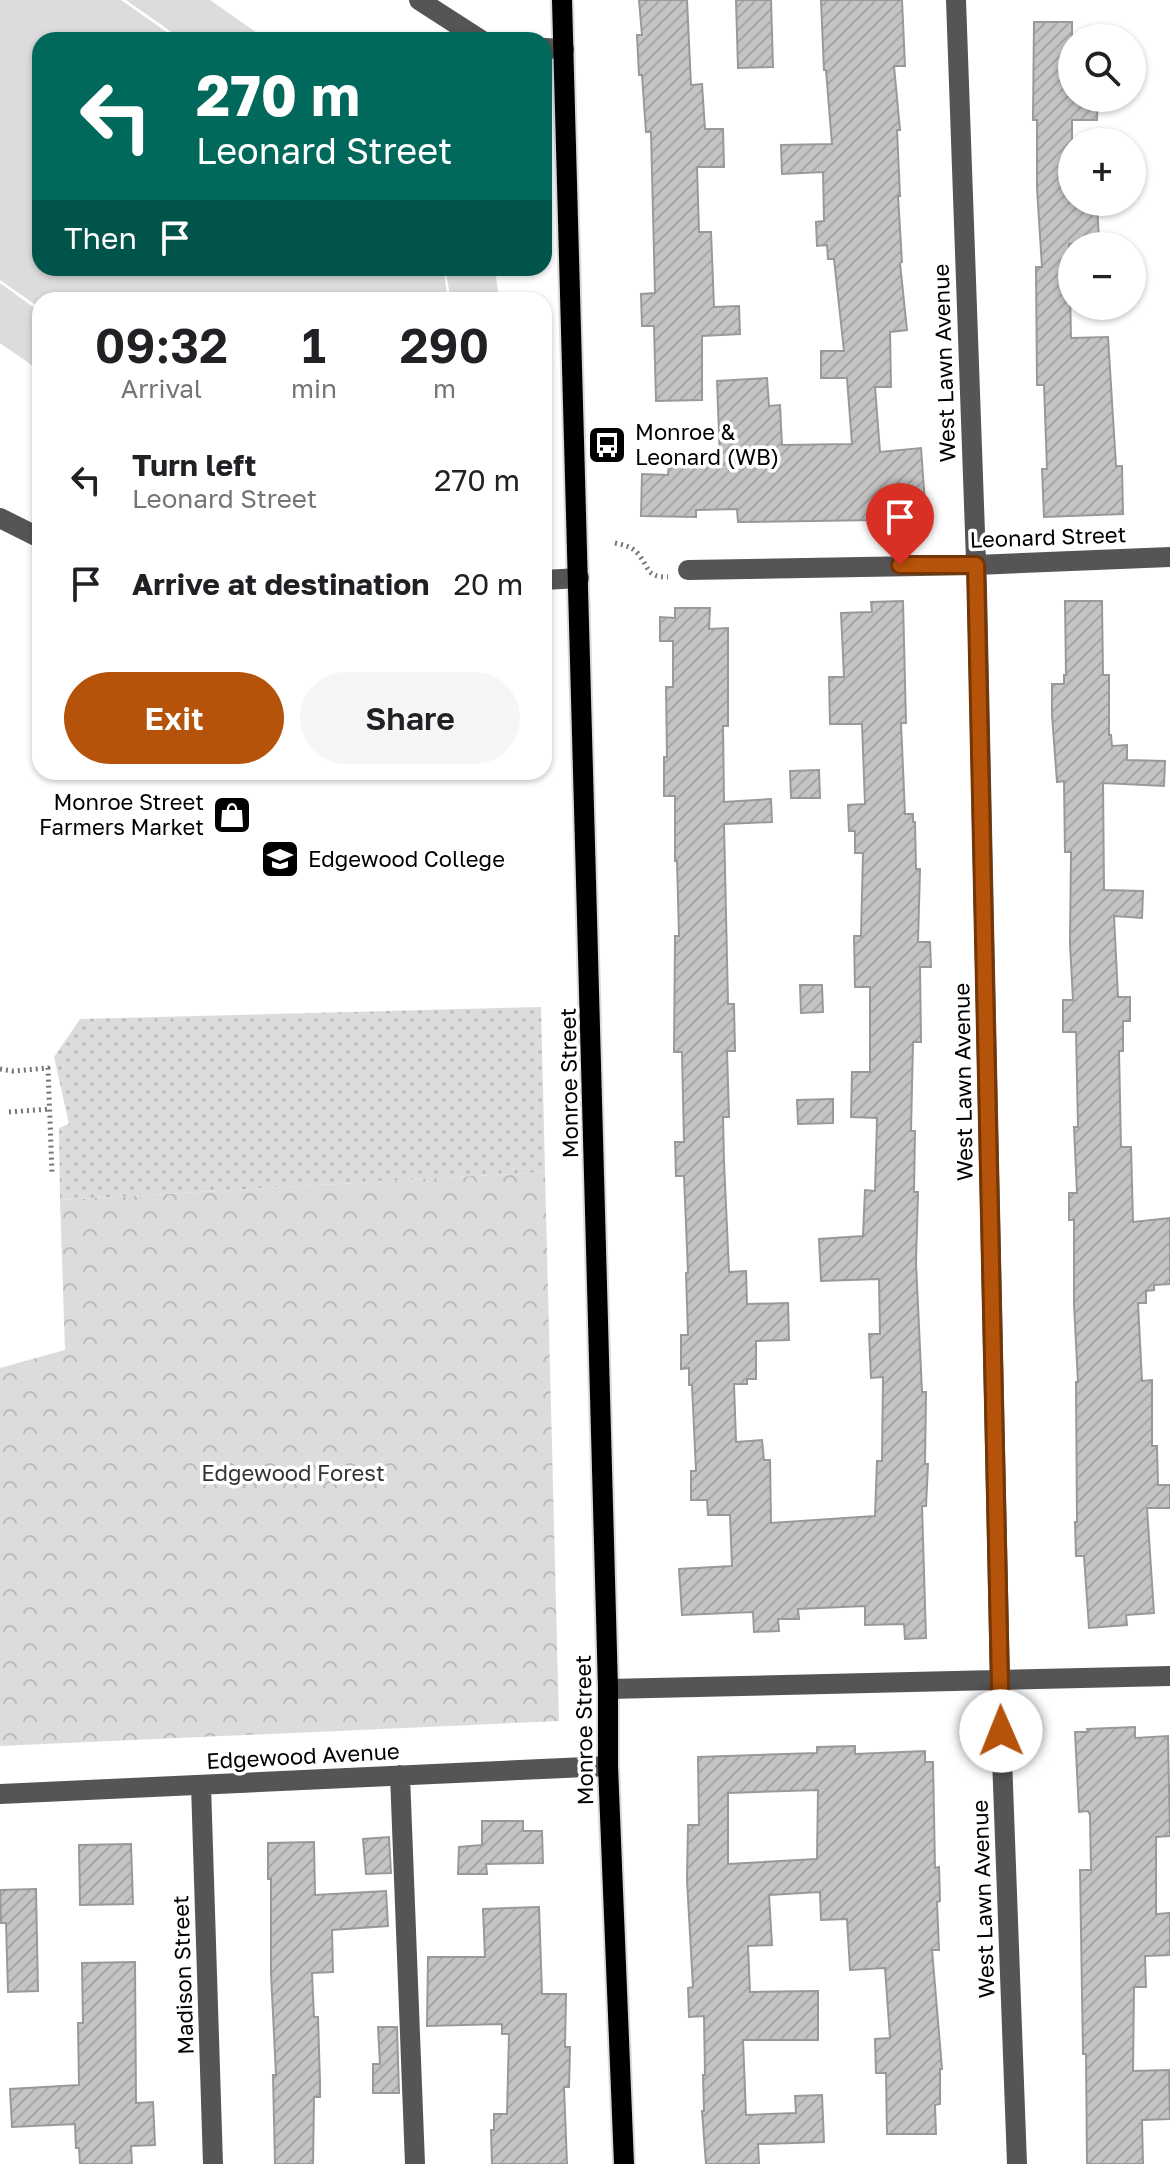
<!DOCTYPE html>
<meta charset="utf-8">
<style>
:root{--surface:#fff;--page:#f6f6f6;--text:#202124;--muted:#757577;--accent:#b45309}
body{margin:0;font-family:"Golos Text",sans-serif;background:var(--page);color:var(--text);height:100vh;display:flex;flex-direction:column;font-size:30px;white-space:nowrap}
*{box-sizing:border-box;margin:0}
p{font-size:26px;color:var(--muted)}
.icon{flex:none;width:44px;height:44px;fill:none;stroke:currentColor;stroke-width:2;stroke-linecap:round;stroke-linejoin:round}
.map{position:relative;flex:1;overflow:hidden}
.details{position:absolute;left:32px;top:292px;width:520px;height:488px;display:flex;flex-direction:column;background:var(--surface);border-radius:24px;box-shadow:0 2px 6px #0004}
.details>*{flex:none}
.hud{position:absolute;left:32px;top:32px;width:520px;height:244px;border-radius:24px;box-shadow:0 2px 6px #0004;background:#00695c;color:#fff;overflow:hidden}
.tools{position:absolute;left:1058px;top:24px;display:grid;gap:16px}
.tools a{display:grid;place-items:center;width:88px;height:88px;border-radius:50%;background:var(--surface);box-shadow:0 2px 6px #0004;font-size:40px}
.pin{position:absolute;display:grid;place-items:center;width:68px;height:68px;color:#fff;margin:-82px -34px;border-radius:50% 50% 50% 0;rotate:-45deg;box-shadow:0 0 8px #0007}
.pin .icon{rotate:45deg}
.me{position:absolute;width:88px;margin:-44px;rotate:359deg;stroke-linejoin:round;filter:drop-shadow(0 0 6px #0008)}
.turn{display:flex;align-items:center;gap:28px;height:168px;padding:0 32px;font-size:36px}
.turn .icon{width:104px;height:104px;stroke-width:2.5}
.turn b{display:block;font-size:56px;line-height:68px}
.then{display:flex;align-items:center;height:76px;padding:0 32px;background:#0003;gap:16px;font-size:30px}
.eta{display:flex;justify-content:space-evenly;align-items:center;height:136px;text-align:center}
.eta b{font-size:48px;font-weight:600;line-height:56px}
.action{display:flex;gap:16px;margin-top:auto;padding:16px 32px}
.action a{flex:1;height:92px;border-radius:48px;background:var(--accent);color:#fff;font-size:32px;font-weight:600;line-height:92px;text-align:center}
.action a+a{background:var(--page);color:var(--text)}
ul{padding:0;list-style:none}
li{display:flex;align-items:center;gap:24px;height:104px;padding:0 32px}
li div{flex:1}
li b{display:block;font-size:30px}
li em{font-style:normal}
.map>svg:first-child{display:block}
.grass{fill:url(#grass-dots)}
.forest{fill:url(#forest-crowns)}
.garden{fill:#dcdcdc}
.building{fill:url(#building-hatch);stroke:#999;stroke-width:2;fill-rule:evenodd}
.lines{fill:none;stroke-linecap:round;stroke-linejoin:round}
.major-casing{stroke:#dbdbdb;stroke-width:24}
.path{stroke:#777;stroke-width:5;stroke-dasharray:2 4;stroke-linecap:butt}
.minor{stroke:#555;stroke-width:20}
.major{stroke:#000;stroke-width:20}
.route-casing{stroke:#753606;stroke-width:20}
.route{stroke:#b45309;stroke-width:14}
.labels{text-anchor:middle;stroke-width:7;stroke-linejoin:round;paint-order:stroke}
.street-label{font-size:22px;fill:#000;stroke:#fff}
.poi-label{font-size:22px;fill:#000;stroke:#fff;text-anchor:start}
.park-label{font-size:22px;fill:#333;stroke:#fff}
</style>
<div class="map">
<svg width="1170" height="2164" viewBox="0 0 1170 2164">
<defs>
<pattern id="grass-dots" width="8" height="8" patternUnits="userSpaceOnUse" patternTransform="scale(2)"><rect width="8" height="8" fill="#dcdcdc"/><path d="M2 2h.1M6 6h.1" fill="none" stroke="#bbb" stroke-width="1.8" stroke-linecap="round"/></pattern>
<pattern id="forest-crowns" width="20" height="18" patternUnits="userSpaceOnUse" patternTransform="scale(2)"><rect width="20" height="18" fill="#dcdcdc"/><path d="M2 6a3 3 0 1 1 6 0M12 15a3 3 0 1 1 6 0" fill="none" stroke="#bbb"/></pattern>
<pattern id="building-hatch" width="6" height="6" patternUnits="userSpaceOnUse" patternTransform="scale(2)"><rect width="6" height="6" fill="#c4c4c4"/><path d="M-1 1l2-2M0 6l6-6M5 7l2-2" fill="none" stroke="#a7a7a7"/></pattern>
</defs>
<rect width="100%" height="100%" fill="#fff"/>
<path class="grass" d="M 541,1007 L 545,1172 L 60,1200 L 59,1128 L 69,1124 L 54,1057 L 80,1019 Z"/>
<path class="forest" d="M 545,1172 L 559,1721 L 0,1746 L 0,1368 L 65,1350 L 60,1200 Z"/>
<path class="garden" d="M 0,0 L 121,0 L 178,40 L 40,40 L 40,268 L 443,268 L 448,300 L 40,300 L 40,308 L 0,280 Z
M 126,0 L 210,0 L 267,40 L 183,40 Z
M 445,268 L 495,268 L 499,300 L 451,300 Z
M 0,283 L 40,312 L 40,371 L 0,343 Z"/>
<path class="building" d="M 639,0 L 687,0 L 691,85 L 702,84 L 705,129 L 723,129 L 724,167 L 697,167 L 699,232 L 711,232 L 714,307 L 739,306 L 740,334 L 702,336 L 702,400 L 656,401 L 654,326 L 642,326 L 641,294 L 655,293 L 651,132 L 646,132 L 642,75 L 639,75 L 637,35 L 642,35 Z
M 736,0 L 771,0 L 773,67 L 738,68 Z
M 821,0 L 902,0 L 905,66 L 894,66 L 900,130 L 897,130 L 900,196 L 898,196 L 902,262 L 900,263 L 907,330 L 890,332 L 891,387 L 875,387 L 880,452 L 921,448 L 925,503 L 902,504 L 903,521 L 879,523 L 879,520 L 738,522 L 737,509 L 696,510 L 696,517 L 641,516 L 642,474 L 668,475 L 669,462 L 711,464 L 711,460 L 720,459 L 717,381 L 767,378 L 769,406 L 780,405 L 782,445 L 852,444 L 847,378 L 821,378 L 821,351 L 844,351 L 834,259 L 828,259 L 827,245 L 817,246 L 816,222 L 824,221 L 823,172 L 782,174 L 781,145 L 832,144 L 826,70 L 824,70 Z
M 1034,22 L 1072,22 L 1072,98 L 1098,98 L 1097,120 L 1072,120 L 1072,202 L 1097,202 L 1099,242 L 1069,244 L 1071,338 L 1108,337 L 1116,466 L 1122,466 L 1123,514 L 1044,517 L 1042,469 L 1047,469 L 1044,385 L 1037,385 L 1036,267 L 1042,267 L 1037,188 L 1037,120 L 1033,120 Z
M 903,601 L 906,723 L 901,723 L 905,814 L 913,814 L 913,822 L 915,822 L 916,869 L 920,869 L 918,942 L 930,942 L 931,967 L 920,967 L 921,1042 L 913,1042 L 911,1131 L 915,1131 L 914,1192 L 918,1192 L 916,1262 L 922,1392 L 926,1392 L 925,1464 L 928,1464 L 926,1506 L 922,1506 L 926,1638 L 905,1639 L 904,1624 L 865,1625 L 865,1606 L 798,1609 L 799,1619 L 778,1619 L 779,1631 L 754,1632 L 753,1612 L 682,1615 L 679,1569 L 732,1566 L 730,1515 L 708,1515 L 707,1500 L 691,1500 L 691,1471 L 696,1471 L 692,1385 L 689,1385 L 689,1368 L 681,1369 L 681,1335 L 688,1335 L 686,1273 L 688,1273 L 684,1176 L 676,1176 L 675,1142 L 684,1142 L 682,1052 L 674,1052 L 675,936 L 679,936 L 677,861 L 675,861 L 675,796 L 664,796 L 664,757 L 667,757 L 666,687 L 673,687 L 673,641 L 660,641 L 660,617 L 675,618 L 675,608 L 710,608 L 709,629 L 728,628 L 728,726 L 723,726 L 724,802 L 771,799 L 772,822 L 724,824 L 728,1004 L 734,1004 L 735,1051 L 727,1051 L 729,1117 L 723,1117 L 724,1162 L 729,1272 L 746,1271 L 747,1304 L 788,1303 L 789,1340 L 756,1341 L 756,1379 L 747,1379 L 747,1384 L 734,1384 L 736,1442 L 762,1440 L 764,1460 L 770,1460 L 771,1523 L 875,1516 L 877,1461 L 882,1461 L 883,1377 L 871,1378 L 869,1334 L 880,1334 L 879,1279 L 821,1281 L 819,1239 L 863,1236 L 865,1190 L 875,1191 L 877,1118 L 851,1117 L 852,1072 L 870,1072 L 870,987 L 855,987 L 854,936 L 861,936 L 863,853 L 855,853 L 855,831 L 849,831 L 848,805 L 865,804 L 862,724 L 830,724 L 829,677 L 844,677 L 841,613 L 872,612 L 871,602 Z
M 1065,601 L 1102,601 L 1103,675 L 1109,675 L 1109,735 L 1111,735 L 1112,746 L 1127,745 L 1127,760 L 1165,761 L 1164,786 L 1103,783 L 1104,890 L 1143,891 L 1142,918 L 1114,916 L 1118,997 L 1130,997 L 1130,1021 L 1123,1021 L 1123,1051 L 1119,1051 L 1121,1147 L 1131,1147 L 1133,1222 L 1170,1218 L 1170,1284 L 1154,1285 L 1154,1290 L 1146,1291 L 1146,1303 L 1138,1303 L 1142,1381 L 1152,1380 L 1152,1446 L 1157,1446 L 1158,1485 L 1170,1485 L 1170,1508 L 1147,1508 L 1154,1613 L 1126,1615 L 1127,1625 L 1089,1628 L 1084,1556 L 1076,1556 L 1075,1522 L 1077,1522 L 1076,1382 L 1078,1382 L 1074,1304 L 1074,1220 L 1069,1220 L 1069,1193 L 1077,1193 L 1074,1127 L 1078,1127 L 1076,1032 L 1063,1032 L 1063,1000 L 1073,1000 L 1070,944 L 1071,852 L 1065,852 L 1064,781 L 1057,782 L 1052,715 L 1052,684 L 1064,684 L 1064,675 L 1066,675 Z
M 819,770 L 820,798 L 791,798 L 790,771 Z
M 800,985 L 822,985 L 823,1012 L 801,1013 Z
M 833,1099 L 833,1123 L 798,1124 L 797,1100 Z
M 1135,1727 L 1135,1738 L 1168,1736 L 1170,1836 L 1156,1837 L 1156,1914 L 1170,1913 L 1170,1955 L 1145,1956 L 1146,1987 L 1134,1987 L 1133,2071 L 1169,2070 L 1170,2119 L 1142,2120 L 1143,2164 L 1087,2164 L 1086,2054 L 1083,2054 L 1080,1870 L 1091,1870 L 1090,1815 L 1088,1811 L 1079,1812 L 1075,1732 L 1088,1732 L 1087,1729 Z
M 855,1746 L 855,1754 L 925,1751 L 925,1762 L 933,1762 L 935,1868 L 939,1867 L 940,1901 L 937,1902 L 939,1950 L 932,1950 L 942,2069 L 940,2069 L 940,2104 L 935,2105 L 936,2134 L 887,2134 L 886,2073 L 876,2073 L 875,2039 L 890,2038 L 885,1968 L 850,1970 L 847,1919 L 821,1920 L 820,1892 L 769,1895 L 772,1945 L 748,1946 L 750,1992 L 818,1991 L 818,2040 L 743,2040 L 746,2115 L 796,2113 L 795,2096 L 822,2095 L 824,2142 L 758,2144 L 759,2164 L 706,2164 L 702,2111 L 704,2111 L 703,2075 L 705,2075 L 704,2016 L 689,2017 L 688,1988 L 693,1987 L 687,1880 L 688,1825 L 699,1825 L 698,1757 L 817,1753 L 817,1747 ZM 818,1790 L 817,1859 L 728,1864 L 728,1793 Z
M 482,1821 L 523,1821 L 523,1831 L 542,1831 L 543,1863 L 486,1864 L 487,1874 L 458,1874 L 459,1847 L 482,1845 Z
M 389,1837 L 391,1873 L 366,1874 L 363,1839 Z
M 314,1842 L 315,1895 L 386,1891 L 388,1926 L 332,1930 L 333,1972 L 312,1973 L 314,2017 L 318,2017 L 320,2083 L 320,2097 L 314,2097 L 313,2164 L 275,2164 L 273,2075 L 276,2075 L 271,1973 L 271,1879 L 268,1879 L 268,1843 Z
M 131,1844 L 133,1904 L 80,1905 L 79,1845 Z
M 36,1889 L 38,1991 L 8,1992 L 6,1923 L 1,1923 L 0,1890 Z
M 539,1907 L 542,1994 L 566,1994 L 565,2047 L 570,2047 L 569,2087 L 564,2087 L 567,2164 L 492,2164 L 491,2130 L 494,2130 L 494,2114 L 507,2114 L 509,2034 L 502,2034 L 502,2024 L 427,2026 L 428,1957 L 485,1957 L 483,1909 Z
M 135,1962 L 136,2103 L 153,2102 L 155,2145 L 131,2146 L 132,2164 L 80,2164 L 79,2148 L 76,2148 L 75,2124 L 12,2127 L 10,2089 L 79,2085 L 78,2023 L 83,2023 L 82,1963 Z
M 378,2027 L 397,2027 L 399,2093 L 373,2093 L 373,2064 L 380,2064 Z"/>
<g class="lines">
<defs>
<path id="major" d="M 562,0 L 608,1689 L 608,1766 L 624,2164"/>
</defs>
<use href="#major" class="major-casing"/>
<path class="path" d="M 615,543 C 624,545 633,547 639,555 C 650,569 646,577 668,577
M 0,1069 L 13,1071 L 48,1068 L 52,1173
M 9,1112 L 50,1109"/>
<path class="minor" d="M 419,0 L 481,40
M 956,0 L 977,589 L 1001,1731 L 1017,2164
M 544,48 L 564,49
M 0,518 L 40,538
M 688,570 L 976,565 L 1170,557
M 544,580 L 579,578
M 608,1689 L 1170,1676
M 400,1775 L 415,2164
M 201,1785 L 213,2164
M 0,1794 L 608,1766"/>
<use href="#major" class="major"/>
</g>
<g class="lines">
<defs>
<path id="route" d="M 900,565 L 976,565 L 1001,1731"/>
</defs>
<use href="#route" class="route-casing"/>
<use href="#route" class="route"/>
</g>
<defs>
<symbol id="bus-square" viewBox="-11 -11 22 22"><rect x="-9" y="-9" width="18" height="18" rx="4" fill="#000" stroke="#fff"/><path d="M-5-6H5V4H4V6H2V4H-2V6H-4V4H-5ZM-3.5-4V0h7V-4ZM-3.5 1.2v1.5H-2V1.2ZM2 1.2v1.5H3.5V1.2Z" fill="#fff"/></symbol>
<symbol id="shop-square" viewBox="-11 -11 22 22"><rect x="-9" y="-9" width="18" height="18" rx="4" fill="#000" stroke="#fff"/><path d="M-5-2.5h2.3a2.7 3.5 0 0 1 5.4 0H5L5.5 6h-11ZM-1.5-2.5h3a1.5 2.3 0 0 0-3 0Z" fill="#fff"/></symbol>
<symbol id="university-square" viewBox="-11 -11 22 22"><rect x="-9" y="-9" width="18" height="18" rx="4" fill="#000" stroke="#fff"/><path d="M0-5L7-2L0 1L-7-2ZM-4 1L0 2.5L4 1V4Q0 6-4 4Z" fill="#fff"/></symbol>
</defs>
<g fill-rule="evenodd">
<use href="#bus-square" x="585" y="423" width="44" height="44"/>
<use href="#shop-square" x="210" y="793" width="44" height="44"/>
<use href="#university-square" x="258" y="837" width="44" height="44"/>
</g>
<g class="labels">
<g class="street-label">
<text transform="translate(944 363) rotate(-92)" y="8">West Lawn Avenue</text>
<text transform="translate(1048 537) rotate(-2)" y="8">Leonard Street</text>
<text transform="translate(963 1082) rotate(-91)" y="8">West Lawn Avenue</text>
<text transform="translate(569 1083) rotate(-91)" y="8">Monroe Street</text>
<text transform="translate(584 1730) rotate(-91)" y="8">Monroe Street</text>
<text transform="translate(303 1756) rotate(-3)" y="8">Edgewood Avenue</text>
<text transform="translate(983 1899) rotate(-92)" y="8">West Lawn Avenue</text>
<text transform="translate(183 1975) rotate(-92)" y="8">Madison Street</text>
</g>
<g class="poi-label">
<text x="635" y="440">Monroe &amp;<tspan x="635" dy="25">Leonard (WB)</tspan></text>
<text x="204" y="810" text-anchor="end">Monroe Street<tspan x="204" dy="25">Farmers Market</tspan></text>
<text x="308" y="867">Edgewood College</text>
</g>
<g class="park-label">
<text x="293" y="1481">Edgewood Forest</text>
</g>
</g>
</svg>
<div class="tools">
<a><svg class="icon" aria-label="search" viewBox="0 0 24 24"><circle cx="10" cy="10" r="6"/><path d="M15 15l6 6"/></svg></a>
<a>+</a>
<a>−</a>
</div>
<div class="pin" style="left:900px;top:565px;background:#d93025"><svg class="icon" aria-label="arrive" viewBox="0 0 24 24"><path d="M6 21V4h12l-3 4 3 4H6"/></svg></div>
<svg class="me" style="left:1001px;top:1731px" viewBox="-20 -20 40 40"><circle r="19" fill="#fff"/><path d="M0-13L10 11 0 6-10 11z" fill="#b45309"/></svg>
<div class="hud">
<div class="turn"><svg class="icon" aria-label="left" viewBox="0 0 24 24"><path d="M17 20v-9H6M10 6l-5 5 5 5"/></svg><div><b>270 m</b>Leonard Street</div></div>
<div class="then">Then<svg class="icon" aria-label="arrive" viewBox="0 0 24 24"><path d="M6 21V4h12l-3 4 3 4H6"/></svg></div>
</div>
<section class="details">
<div class="eta">
<div><b>09:32</b><p>Arrival</p></div>
<div><b>1</b><p>min</p></div>
<div><b>290</b><p>m</p></div>
</div>
<ul>
<li><svg class="icon" aria-label="left" viewBox="0 0 24 24"><path d="M17 20v-9H6M10 6l-5 5 5 5"/></svg><div><b>Turn left</b><p>Leonard Street</p></div><em>270 m</em></li>
<li><svg class="icon" aria-label="arrive" viewBox="0 0 24 24"><path d="M6 21V4h12l-3 4 3 4H6"/></svg><div><b>Arrive at destination</b></div><em>20 m</em></li>
</ul>
<div class="action"><a>Exit</a><a>Share</a></div>
</section>
</div>
